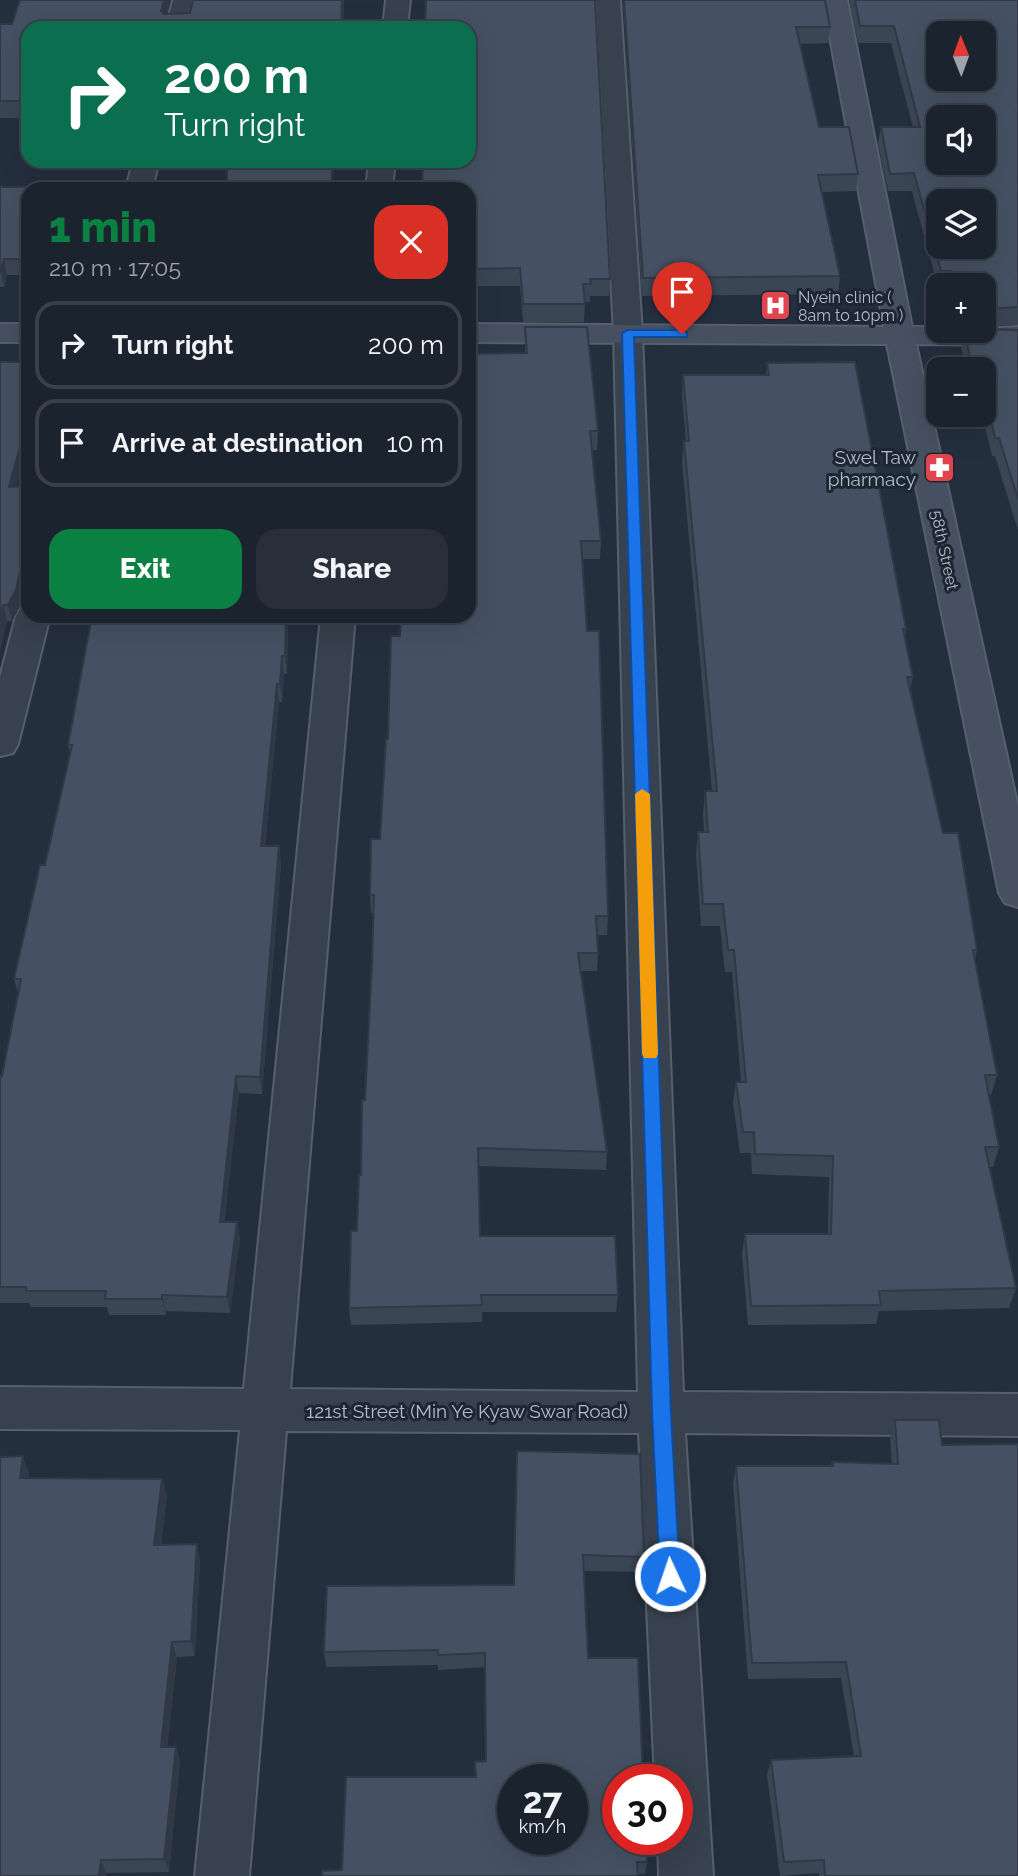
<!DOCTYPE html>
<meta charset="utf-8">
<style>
:root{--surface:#1b232e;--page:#282f3a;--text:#f1f3f6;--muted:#a0a4aa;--line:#39404a;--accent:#0b8043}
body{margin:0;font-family:Raleway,sans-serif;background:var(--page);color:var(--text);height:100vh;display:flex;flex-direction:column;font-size:26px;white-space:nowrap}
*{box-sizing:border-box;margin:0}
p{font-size:23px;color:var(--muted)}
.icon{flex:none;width:38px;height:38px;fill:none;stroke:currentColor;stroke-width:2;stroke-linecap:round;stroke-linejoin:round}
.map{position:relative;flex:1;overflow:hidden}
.panel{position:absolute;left:21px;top:182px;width:455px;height:441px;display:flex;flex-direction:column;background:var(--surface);border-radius:21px;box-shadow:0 7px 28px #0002,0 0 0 2px var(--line)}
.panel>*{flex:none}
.guide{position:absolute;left:21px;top:21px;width:455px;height:147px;border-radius:21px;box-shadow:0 7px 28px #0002,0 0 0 2px var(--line);background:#0b6e4f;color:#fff;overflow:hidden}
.needle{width:46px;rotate:359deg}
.tools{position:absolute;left:926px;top:21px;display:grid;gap:14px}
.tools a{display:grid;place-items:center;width:70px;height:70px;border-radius:14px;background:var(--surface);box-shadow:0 7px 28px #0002,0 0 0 2px var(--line);font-size:35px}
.speed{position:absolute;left:497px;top:1764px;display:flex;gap:14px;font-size:35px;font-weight:700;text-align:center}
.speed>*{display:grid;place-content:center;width:91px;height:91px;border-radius:50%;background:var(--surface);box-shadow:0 7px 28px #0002,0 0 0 2px var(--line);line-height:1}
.speed small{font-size:18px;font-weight:400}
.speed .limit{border:10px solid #d22;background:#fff;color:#111}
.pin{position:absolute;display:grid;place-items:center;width:60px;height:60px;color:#fff;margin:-72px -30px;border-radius:50% 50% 50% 0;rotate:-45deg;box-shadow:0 0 7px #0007}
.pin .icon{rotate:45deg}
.me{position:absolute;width:77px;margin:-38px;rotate:357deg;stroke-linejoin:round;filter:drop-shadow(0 0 5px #0008)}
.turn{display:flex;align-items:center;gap:24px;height:147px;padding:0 28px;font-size:32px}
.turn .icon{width:91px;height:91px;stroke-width:2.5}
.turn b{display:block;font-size:49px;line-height:60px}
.round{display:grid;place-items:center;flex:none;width:74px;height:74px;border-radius:21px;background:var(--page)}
.summary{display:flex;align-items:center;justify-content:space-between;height:119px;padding:0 28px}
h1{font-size:42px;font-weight:800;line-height:52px;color:var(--accent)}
.primary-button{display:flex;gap:14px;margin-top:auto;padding:14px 28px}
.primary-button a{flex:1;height:80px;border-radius:21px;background:var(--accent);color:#fff;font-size:28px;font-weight:800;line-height:80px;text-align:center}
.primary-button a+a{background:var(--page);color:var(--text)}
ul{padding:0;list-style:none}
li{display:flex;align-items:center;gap:21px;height:88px;margin:0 14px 10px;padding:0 14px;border:4px solid var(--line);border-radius:21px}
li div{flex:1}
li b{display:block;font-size:26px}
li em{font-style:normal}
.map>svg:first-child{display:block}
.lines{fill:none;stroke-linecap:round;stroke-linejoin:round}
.street-casing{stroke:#565f6c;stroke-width:4}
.secondary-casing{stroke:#565f6c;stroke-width:4}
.street{fill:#38414e;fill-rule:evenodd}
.secondary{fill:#465061;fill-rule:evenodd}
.wall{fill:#3b4654}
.shaded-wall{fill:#303945}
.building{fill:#455162;stroke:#303945;stroke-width:2;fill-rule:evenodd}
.route{fill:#1a73e8;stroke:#114b97;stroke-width:2}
.slow{fill:#f59e0b}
.labels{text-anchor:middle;stroke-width:6;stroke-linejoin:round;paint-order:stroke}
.far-poi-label{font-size:16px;fill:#b4bcc9;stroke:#1d2633;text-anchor:start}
.far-street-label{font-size:16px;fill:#b4bcc9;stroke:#1d2633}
.poi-label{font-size:19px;fill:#b4bcc9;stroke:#1d2633;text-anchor:end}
.street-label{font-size:19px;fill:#b4bcc9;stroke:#1d2633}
</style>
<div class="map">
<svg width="1018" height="1876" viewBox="0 0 1018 1876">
<rect width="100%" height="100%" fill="#242f3e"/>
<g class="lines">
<defs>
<path id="street" d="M 173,0 L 197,0 L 190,28 L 166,28 Z
M 386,0 L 410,0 L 407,28 L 383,28 Z
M 596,0 L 620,0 L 642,333 L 683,1392 L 1018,1394 L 1018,1436 L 685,1433 L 713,1876 L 659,1876 L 658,1839 L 677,1839 L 677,1780 L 655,1780 L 639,1433 L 286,1431 L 249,1876 L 195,1876 L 240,1430 L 0,1429 L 0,1387 L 244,1389 L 321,616 L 355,616 L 290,1389 L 638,1392 L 614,333 Z
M 133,161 L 159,161 L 152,189 L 126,189 Z
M 369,161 L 395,161 L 392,189 L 366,189 Z
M 28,606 L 28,616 L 50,616 L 18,744 L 13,753 L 0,756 L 0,677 L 16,616 L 21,608 Z"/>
<path id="secondary" d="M 823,0 L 847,0 L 912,327 L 938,327 L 938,331 L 1018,327 L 1018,345 L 916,344 L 1018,807 L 1018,907 L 1005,903 L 999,893 L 887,344 L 469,342 L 469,324 L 884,327 Z
M 0,324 L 28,324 L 28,342 L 0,342 Z"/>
</defs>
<use href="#street" class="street-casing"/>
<use href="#secondary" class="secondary-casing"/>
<use href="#street" class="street"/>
<use href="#secondary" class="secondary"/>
</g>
<path class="wall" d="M 193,0 L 344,0 L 343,28 L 28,28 L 28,118 L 0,118 L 0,24 L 12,24 L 169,4 L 167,14 L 190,13 Z
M 623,0 L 825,0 L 830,27 L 828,43 L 800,44 L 819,127 L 858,174 L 856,191 L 822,192 L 840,276 L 838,294 L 642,296 Z
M 849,0 L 1018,0 L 1018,325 L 984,326 L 984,285 L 938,285 L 938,287 L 912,191 L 888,191 L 878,144 L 881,127 L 913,127 L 891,43 L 858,43 Z
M 0,187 L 28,189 L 28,275 L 7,275 L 4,287 L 0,287 Z
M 469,189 L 610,279 L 609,296 L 590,296 L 590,302 L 585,302 L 584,322 L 523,322 L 520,286 L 469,286 Z
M 525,327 L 598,431 L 597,450 L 592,450 L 601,541 L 600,559 L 582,559 L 608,916 L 607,935 L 597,935 L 598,953 L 597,971 L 581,971 L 607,1152 L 606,1170 L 478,1166 L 480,1236 L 618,1295 L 616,1312 L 482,1312 L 482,1322 L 351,1325 L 349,1308 L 361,1175 L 372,963 L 373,913 L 371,913 L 370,895 L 380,839 L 388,739 L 400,636 L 525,353 Z
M 1018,330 L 1018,530 L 995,456 L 992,456 L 982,415 L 984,415 L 984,369 L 966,369 L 961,347 L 964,331 Z
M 0,362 L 28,362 L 28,445 L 16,487 L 20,606 L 12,621 L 7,621 L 0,650 Z
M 767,363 L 906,629 L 905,637 L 913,677 L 910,690 L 943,833 L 977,950 L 975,960 L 997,1075 L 991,1095 L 989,1095 L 999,1147 L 993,1167 L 989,1167 L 1016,1288 L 1009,1308 L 879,1311 L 876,1324 L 748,1325 L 742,1253 L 745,1234 L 828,1234 L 829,1177 L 752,1174 L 751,1153 L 740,1153 L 733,1103 L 736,1082 L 741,1082 L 732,972 L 725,972 L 720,926 L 701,926 L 696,854 L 698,832 L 704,832 L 703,813 L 705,791 L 712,791 L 682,462 L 684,441 L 686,441 L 682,396 L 683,375 L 766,375 Z
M 103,616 L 297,616 L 296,625 L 288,625 L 287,674 L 284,674 L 282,702 L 279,702 L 265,846 L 279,846 L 281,864 L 262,1094 L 239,1093 L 224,1222 L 237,1222 L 240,1239 L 230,1313 L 166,1311 L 166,1315 L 109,1315 L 107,1307 L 31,1307 L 29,1303 L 0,1303 L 0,1076 L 2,1076 L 18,993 L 14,979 L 45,865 L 70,752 L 68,745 Z
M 895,1420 L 942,1445 L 1018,1876 L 819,1876 L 819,1873 L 780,1876 L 767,1775 L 771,1760 L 854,1756 L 841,1678 L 748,1679 L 733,1484 L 736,1466 L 831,1466 L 832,1462 L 892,1464 L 890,1437 Z
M 517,1451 L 644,1557 L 643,1572 L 584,1571 L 588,1658 L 647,1862 L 645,1874 L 342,1870 L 476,1777 L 486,1761 L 485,1667 L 438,1670 L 438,1665 L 326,1667 L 324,1652 L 514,1585 Z
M 0,1457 L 29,1473 L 28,1478 L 162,1479 L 167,1495 L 161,1544 L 200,1559 L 195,1656 L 177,1657 L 167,1747 L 176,1747 L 180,1761 L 169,1872 L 106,1873 L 0,1876 Z"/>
<path class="shaded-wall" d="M 164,0 L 169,0 L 169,4 L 163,27 L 161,11 Z
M 342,0 L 344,0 L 343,28 L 341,28 Z
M 332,161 L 334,161 L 333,189 L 332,189 Z
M 4,259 L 7,275 L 4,287 L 1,272 Z
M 28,418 L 28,445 L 12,502 L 9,487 Z
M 28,534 L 28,566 L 20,606 L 12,621 L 8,605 Z
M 3,605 L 7,621 L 0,650 L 0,619 Z
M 286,616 L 287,616 L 288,625 L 287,674 L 285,656 Z
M 282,656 L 284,674 L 282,702 L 280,684 Z
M 277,684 L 279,702 L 263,864 L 261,846 Z
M 279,846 L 281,864 L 262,1094 L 260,1077 Z
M 236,1076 L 239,1093 L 223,1238 L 220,1222 Z
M 237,1222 L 240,1239 L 230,1313 L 227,1297 Z
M 162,1295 L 166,1311 L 166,1315 L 162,1299 Z
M 23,1456 L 29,1473 L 26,1494 L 20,1478 Z
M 162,1479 L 167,1495 L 159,1560 L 154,1545 Z
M 197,1544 L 200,1559 L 195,1656 L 191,1641 Z
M 172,1642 L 177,1657 L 166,1761 L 161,1747 Z
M 176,1747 L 180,1761 L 169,1872 L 164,1859 Z
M 101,1860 L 106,1873 L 106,1876 L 99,1876 Z"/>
<path class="building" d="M 20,0 L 164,0 L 161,11 L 164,14 L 190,13 L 193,0 L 342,0 L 341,28 L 28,28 L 28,101 L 0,101 L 0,24 L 12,24 Z
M 426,0 L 595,0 L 610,279 L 590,279 L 591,284 L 583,284 L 585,304 L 523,304 L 520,268 L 469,269 L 469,189 L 422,189 L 423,161 L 469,161 L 469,28 L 425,28 Z
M 624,0 L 825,0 L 830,27 L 796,27 L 819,127 L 849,127 L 858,174 L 818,175 L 840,276 L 643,278 Z
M 855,0 L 1018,0 L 1018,307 L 984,309 L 984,285 L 954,285 L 951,271 L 941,271 L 914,173 L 890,174 L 881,127 L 920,127 L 894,26 L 860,26 ZM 938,33 L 984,33 L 984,79 L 938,79 ZM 938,117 L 984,117 L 984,163 L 938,163 ZM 938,201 L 984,201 L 984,247 L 938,247 Z
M 227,161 L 332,161 L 332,189 L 188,189 L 189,182 L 227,181 Z
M 67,186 L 66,189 L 28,189 L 28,259 L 4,259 L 0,272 L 0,187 Z
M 525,327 L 587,327 L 598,431 L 590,431 L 601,541 L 581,541 L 587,631 L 599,631 L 608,916 L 596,916 L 598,953 L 578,953 L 607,1152 L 478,1148 L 480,1236 L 615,1236 L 618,1295 L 481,1295 L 482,1305 L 349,1308 L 351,1231 L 357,1231 L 359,1175 L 361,1175 L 362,1100 L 365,1100 L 372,963 L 374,895 L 370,895 L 371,839 L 380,839 L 386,739 L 388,739 L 391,636 L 400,636 L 401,616 L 469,616 L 469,354 L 527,353 Z
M 984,329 L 1018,330 L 1018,499 L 999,438 L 995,438 L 984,389 L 984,369 L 973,369 L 964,331 L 984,331 Z
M 0,362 L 28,362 L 28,418 L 9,487 L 28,486 L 28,534 L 16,590 L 8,605 L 3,605 L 0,619 Z
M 855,362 L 906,629 L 903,629 L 913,677 L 907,677 L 943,833 L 958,833 L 977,950 L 973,950 L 997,1075 L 985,1075 L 999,1147 L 985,1147 L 1016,1288 L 879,1291 L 881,1305 L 751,1306 L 745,1234 L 831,1234 L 833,1156 L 755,1154 L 754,1132 L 743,1132 L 736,1082 L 746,1082 L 734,950 L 728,950 L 723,904 L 703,904 L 698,832 L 708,832 L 705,791 L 717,791 L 684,441 L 689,441 L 683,375 L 769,375 L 767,363 Z
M 103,616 L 286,616 L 285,656 L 282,656 L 280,684 L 277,684 L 261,846 L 279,846 L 260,1077 L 236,1076 L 220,1222 L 237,1222 L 227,1297 L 162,1295 L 162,1299 L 105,1299 L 106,1291 L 26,1291 L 26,1287 L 0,1287 L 0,1076 L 2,1076 L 21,979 L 14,979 L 40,865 L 45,865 L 72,745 L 68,745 L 91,621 L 102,621 Z
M 895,1420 L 939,1420 L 942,1445 L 1018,1444 L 1018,1876 L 825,1876 L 824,1860 L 784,1862 L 771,1760 L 861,1756 L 846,1662 L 752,1663 L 736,1466 L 833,1466 L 832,1462 L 898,1464 Z
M 517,1451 L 640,1454 L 644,1557 L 583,1555 L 588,1658 L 638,1658 L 643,1780 L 618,1780 L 618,1839 L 646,1839 L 647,1862 L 637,1862 L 638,1876 L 322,1876 L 322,1871 L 342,1870 L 346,1777 L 476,1777 L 475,1762 L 486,1761 L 485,1653 L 438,1655 L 438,1650 L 324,1652 L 327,1586 L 514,1585 ZM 513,1780 L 572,1780 L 572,1839 L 513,1839 Z
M 23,1456 L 20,1478 L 162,1479 L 154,1545 L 197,1544 L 191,1641 L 172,1642 L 161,1747 L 176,1747 L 164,1859 L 101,1860 L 99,1876 L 0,1876 L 0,1457 Z"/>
<path class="route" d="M 682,330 L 687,332 L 687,337 L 634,337 L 671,1413 L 680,1576 L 677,1583 L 670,1586 L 663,1583 L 660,1576 L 652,1413 L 622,333 L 628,330 Z"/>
<path class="slow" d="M 642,789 L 650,794 L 658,1054 L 656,1058 L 644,1058 L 642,1054 L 635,794 Z"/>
<defs>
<symbol id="hospital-square" viewBox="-11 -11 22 22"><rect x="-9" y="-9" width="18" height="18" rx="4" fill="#e0444e" stroke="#1d2633"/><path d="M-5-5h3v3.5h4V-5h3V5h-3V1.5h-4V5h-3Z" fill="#fff"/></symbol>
<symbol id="pharmacy-square" viewBox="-11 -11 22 22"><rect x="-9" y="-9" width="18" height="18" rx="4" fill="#e0444e" stroke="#1d2633"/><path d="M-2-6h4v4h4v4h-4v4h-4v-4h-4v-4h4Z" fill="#fff"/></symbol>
</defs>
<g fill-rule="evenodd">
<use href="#hospital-square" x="758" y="288" width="35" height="35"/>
<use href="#pharmacy-square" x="922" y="450" width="35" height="35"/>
</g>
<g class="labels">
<g class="far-poi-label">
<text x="798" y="303">Nyein clinic (<tspan x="798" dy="18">8am to 10pm )</tspan></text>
</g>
<g class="far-street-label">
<text transform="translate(945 550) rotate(78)" y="6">58th Street</text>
</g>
<g class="poi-label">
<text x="916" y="464">Swel Taw<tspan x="916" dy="22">pharmacy</tspan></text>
</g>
<g class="street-label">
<text x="467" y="1418">121st Street (Min Ye Kyaw Swar Road)</text>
</g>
</g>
</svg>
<div class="tools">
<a><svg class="needle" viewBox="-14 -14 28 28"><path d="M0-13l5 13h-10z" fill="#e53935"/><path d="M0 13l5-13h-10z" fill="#a0a4aa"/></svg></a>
<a><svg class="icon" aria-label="sound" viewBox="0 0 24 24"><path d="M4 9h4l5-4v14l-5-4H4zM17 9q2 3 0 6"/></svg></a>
<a><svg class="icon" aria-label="layers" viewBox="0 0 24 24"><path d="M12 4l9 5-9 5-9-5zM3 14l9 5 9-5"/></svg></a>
<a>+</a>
<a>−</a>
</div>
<div class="speed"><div>27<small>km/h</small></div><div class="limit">30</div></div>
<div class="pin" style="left:682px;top:334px;background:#d93025"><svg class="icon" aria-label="arrive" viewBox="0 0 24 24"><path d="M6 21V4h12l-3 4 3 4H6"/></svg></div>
<svg class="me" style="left:670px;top:1576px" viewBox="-20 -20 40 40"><circle r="17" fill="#1a73e8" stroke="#fff" stroke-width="3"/><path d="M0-11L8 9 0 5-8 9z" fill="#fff"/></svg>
<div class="guide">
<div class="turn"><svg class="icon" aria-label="right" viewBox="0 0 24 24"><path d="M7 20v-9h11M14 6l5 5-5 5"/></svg><div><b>200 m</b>Turn right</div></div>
</div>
<section class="panel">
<div class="summary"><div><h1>1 min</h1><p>210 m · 17:05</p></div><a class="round" style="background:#d93025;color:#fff"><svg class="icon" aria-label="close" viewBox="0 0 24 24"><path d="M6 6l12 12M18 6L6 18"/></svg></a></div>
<ul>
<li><svg class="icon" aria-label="right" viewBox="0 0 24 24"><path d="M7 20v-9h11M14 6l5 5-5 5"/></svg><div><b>Turn right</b></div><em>200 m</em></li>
<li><svg class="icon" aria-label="arrive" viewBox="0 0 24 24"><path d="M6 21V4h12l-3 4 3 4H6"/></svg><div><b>Arrive at destination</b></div><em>10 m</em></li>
</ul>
<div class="primary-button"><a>Exit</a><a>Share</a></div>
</section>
</div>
